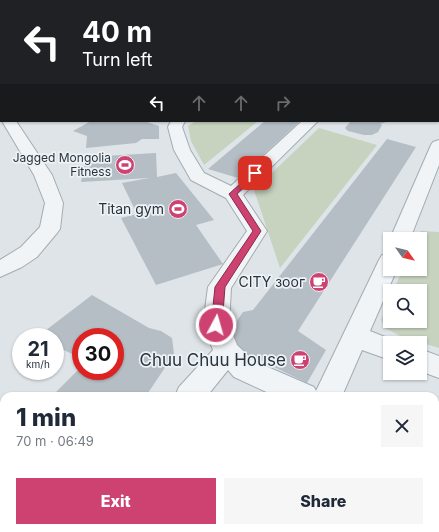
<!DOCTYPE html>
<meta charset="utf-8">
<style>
:root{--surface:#fff;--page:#f6f6f7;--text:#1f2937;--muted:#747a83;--accent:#ce4271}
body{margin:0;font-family:Inter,sans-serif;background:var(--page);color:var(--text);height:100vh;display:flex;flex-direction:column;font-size:15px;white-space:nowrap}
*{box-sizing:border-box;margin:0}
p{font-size:13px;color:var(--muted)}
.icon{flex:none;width:22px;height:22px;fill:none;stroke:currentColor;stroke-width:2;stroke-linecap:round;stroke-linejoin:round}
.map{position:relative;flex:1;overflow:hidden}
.sheet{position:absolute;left:0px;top:392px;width:439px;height:140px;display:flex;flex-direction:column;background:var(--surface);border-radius:12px 12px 0 0;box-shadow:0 1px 3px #0004}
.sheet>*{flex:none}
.top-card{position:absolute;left:0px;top:0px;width:439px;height:122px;box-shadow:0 1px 3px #0004;background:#202124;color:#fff;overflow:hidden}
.needle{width:26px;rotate:124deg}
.fabs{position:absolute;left:383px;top:232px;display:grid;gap:8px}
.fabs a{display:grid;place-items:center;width:44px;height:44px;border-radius:0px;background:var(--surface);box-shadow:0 1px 3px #0004;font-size:20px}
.speed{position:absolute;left:12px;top:328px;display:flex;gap:8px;font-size:20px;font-weight:700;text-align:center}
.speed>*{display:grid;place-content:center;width:52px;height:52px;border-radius:50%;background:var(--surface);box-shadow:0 1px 3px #0004;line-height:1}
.speed small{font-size:10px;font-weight:400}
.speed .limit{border:6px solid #d22;background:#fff;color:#111}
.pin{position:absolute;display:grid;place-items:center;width:34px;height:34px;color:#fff;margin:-17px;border-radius:8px;box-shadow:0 2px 6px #0006}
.me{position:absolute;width:44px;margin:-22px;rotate:6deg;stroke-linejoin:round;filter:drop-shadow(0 0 3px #0008)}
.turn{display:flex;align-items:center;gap:14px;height:84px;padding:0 16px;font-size:18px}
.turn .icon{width:52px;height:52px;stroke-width:2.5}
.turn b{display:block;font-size:28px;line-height:34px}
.lanes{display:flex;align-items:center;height:38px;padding:0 16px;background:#0003;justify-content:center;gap:20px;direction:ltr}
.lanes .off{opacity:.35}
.round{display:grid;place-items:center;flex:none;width:42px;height:42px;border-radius:0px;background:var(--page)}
.headline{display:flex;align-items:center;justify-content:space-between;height:68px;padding:0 16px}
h1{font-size:24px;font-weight:800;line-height:30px}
.button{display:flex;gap:8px;margin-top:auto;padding:8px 16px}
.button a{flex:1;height:46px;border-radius:0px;background:var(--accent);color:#fff;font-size:16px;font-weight:800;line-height:46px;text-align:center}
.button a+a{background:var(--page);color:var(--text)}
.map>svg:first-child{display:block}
.green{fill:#c7d2bf}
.building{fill:#b5bec5}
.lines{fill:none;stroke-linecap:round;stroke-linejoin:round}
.minor-casing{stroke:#a3acb2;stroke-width:2}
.minor{fill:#f1f4f6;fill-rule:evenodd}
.route{fill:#ce4271;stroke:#862b49}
.labels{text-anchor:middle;stroke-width:3.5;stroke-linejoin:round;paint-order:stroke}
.far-poi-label{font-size:12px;fill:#27343f;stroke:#eef2f5;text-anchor:end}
.poi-label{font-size:14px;fill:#27343f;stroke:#eef2f5;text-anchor:end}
.near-poi-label{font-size:17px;fill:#27343f;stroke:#eef2f5;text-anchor:end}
</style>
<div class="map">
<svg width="439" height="532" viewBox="0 0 439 532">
<rect width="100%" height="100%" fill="#dee4e8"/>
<path class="green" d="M 196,121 L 258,121 L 204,165 L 191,141 L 188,126 Z
M 319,128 L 377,145 L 280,268 L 254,190 Z
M 421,231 L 439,232 L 439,348 L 400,336 L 385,328 L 381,320 L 390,299 L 390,321 L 420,321 L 420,291 L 393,291 L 403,269 L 420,269 L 420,239 L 416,239 Z"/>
<path class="building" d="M 91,121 L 144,121 L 159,126 L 159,139 L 142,139 L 136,143 L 86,148 L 87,136 L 73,131 Z
M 265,121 L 300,121 L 238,178 L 208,169 Z
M 351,121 L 384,121 L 386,122 L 380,124 L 382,125 L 378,132 L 372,135 L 364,135 L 348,131 L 345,128 Z
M 387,139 L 416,147 L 298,331 L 326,350 L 307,383 L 237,349 L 230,331 L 243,312 L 253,310 Z
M 156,153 L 157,177 L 176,173 L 214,220 L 196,225 L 223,264 L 156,285 L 121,218 L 137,214 L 122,183 L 149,178 L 81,182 L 86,157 Z
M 92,295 L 149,328 L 161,331 L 172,338 L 174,354 L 146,396 L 52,396 L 81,367 L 81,371 L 115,371 L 115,337 L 81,337 L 81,358 L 55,346 L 55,337 L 37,337 Z
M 4,444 L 4,528 L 53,528 L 49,532 L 0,532 L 0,448 Z
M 155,528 L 259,528 L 257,532 L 153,532 Z"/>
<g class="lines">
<defs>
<path id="minor" d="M 186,0 L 196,0 L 186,1 Z
M 316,0 L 325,0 L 316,1 Z
M 438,8 L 439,8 L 439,14 L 438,14 Z
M 1,69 L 1,77 L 0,78 L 0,70 Z
M 2,121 L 16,121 L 52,175 L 63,203 L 60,229 L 57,233 L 37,257 L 22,267 L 0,277 L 0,260 L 21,247 L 40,227 L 45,203 L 34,175 Z
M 171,121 L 185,121 L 182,127 L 190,150 L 204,173 L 231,186 L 302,121 L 318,121 L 243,195 L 267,231 L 231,288 L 229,325 L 237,345 L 254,361 L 314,387 L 316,391 L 379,260 L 382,255 L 390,253 L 390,269 L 397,269 L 370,331 L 400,343 L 390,343 L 390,360 L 362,350 L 342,396 L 275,396 L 234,377 L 228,370 L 207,396 L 175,396 L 179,387 L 213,350 L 203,325 L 208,287 L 247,231 L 226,198 L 191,180 L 174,150 L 168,127 Z
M 439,140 L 439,165 L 410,239 L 390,239 L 431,145 L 433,142 Z
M 420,349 L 439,356 L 439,378 L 420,371 Z
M 72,528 L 109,528 L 107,532 L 70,532 Z
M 266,528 L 302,528 L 301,532 L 265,532 Z"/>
</defs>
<use href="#minor" class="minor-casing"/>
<use href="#minor" class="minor"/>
</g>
<path class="route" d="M 255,171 L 258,172 L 258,175 L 237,194 L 261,231 L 225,287 L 222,325 L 220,328 L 213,328 L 211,325 L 215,287 L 253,231 L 229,194 L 253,172 Z"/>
<defs>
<symbol id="stadium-disc" viewBox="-11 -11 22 22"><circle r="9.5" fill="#ce4271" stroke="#eef2f5"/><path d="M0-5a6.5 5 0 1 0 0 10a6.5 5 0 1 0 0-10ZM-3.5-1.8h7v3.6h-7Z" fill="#fff"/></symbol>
<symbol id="cafe-disc" viewBox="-11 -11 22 22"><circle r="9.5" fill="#ce4271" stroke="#eef2f5"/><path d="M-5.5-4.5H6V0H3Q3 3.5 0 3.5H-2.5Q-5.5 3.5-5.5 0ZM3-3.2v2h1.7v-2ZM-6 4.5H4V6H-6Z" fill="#fff"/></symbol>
</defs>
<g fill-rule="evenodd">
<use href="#stadium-disc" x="114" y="154" width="22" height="22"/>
<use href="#stadium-disc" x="167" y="198" width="22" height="22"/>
<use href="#cafe-disc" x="308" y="271" width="22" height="22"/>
<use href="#cafe-disc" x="289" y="349" width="22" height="22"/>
</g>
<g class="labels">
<g class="far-poi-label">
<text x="111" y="162">Jagged Mongolia<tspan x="111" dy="14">Fitness</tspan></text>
</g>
<g class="poi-label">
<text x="164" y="214">Titan gym</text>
<text x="305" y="287">CITY зоог</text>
</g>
<g class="near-poi-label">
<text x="286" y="366">Chuu Chuu House</text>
</g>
</g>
</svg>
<div class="fabs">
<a><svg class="needle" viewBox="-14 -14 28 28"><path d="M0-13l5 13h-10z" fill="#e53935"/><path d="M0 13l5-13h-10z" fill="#747a83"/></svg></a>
<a><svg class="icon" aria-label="search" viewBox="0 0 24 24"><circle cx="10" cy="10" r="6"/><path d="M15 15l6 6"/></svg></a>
<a><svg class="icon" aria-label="layers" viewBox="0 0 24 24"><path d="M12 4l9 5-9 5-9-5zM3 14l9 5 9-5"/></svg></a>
</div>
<div class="speed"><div>21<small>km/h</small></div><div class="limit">30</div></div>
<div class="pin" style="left:255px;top:173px;background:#d93025"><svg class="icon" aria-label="arrive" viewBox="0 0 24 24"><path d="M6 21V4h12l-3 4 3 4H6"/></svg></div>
<svg class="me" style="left:216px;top:325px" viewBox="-20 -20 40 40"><circle r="17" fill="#ce4271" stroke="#fff" stroke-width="3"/><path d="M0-11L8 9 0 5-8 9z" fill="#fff"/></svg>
<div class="top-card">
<div class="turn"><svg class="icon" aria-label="left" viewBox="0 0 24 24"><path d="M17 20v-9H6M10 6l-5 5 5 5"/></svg><div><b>40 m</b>Turn left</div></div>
<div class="lanes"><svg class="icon" aria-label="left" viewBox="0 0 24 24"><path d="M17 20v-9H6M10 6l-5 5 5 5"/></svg><svg class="icon off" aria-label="ahead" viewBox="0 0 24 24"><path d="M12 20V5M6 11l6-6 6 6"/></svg><svg class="icon off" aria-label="ahead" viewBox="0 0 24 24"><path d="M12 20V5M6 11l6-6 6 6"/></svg><svg class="icon off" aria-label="right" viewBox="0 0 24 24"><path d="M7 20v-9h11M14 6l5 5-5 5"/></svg></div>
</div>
<section class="sheet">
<div class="headline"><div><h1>1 min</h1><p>70 m · 06:49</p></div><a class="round"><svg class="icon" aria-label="close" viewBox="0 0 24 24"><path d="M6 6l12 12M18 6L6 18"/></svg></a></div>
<div class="button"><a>Exit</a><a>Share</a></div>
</section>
</div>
